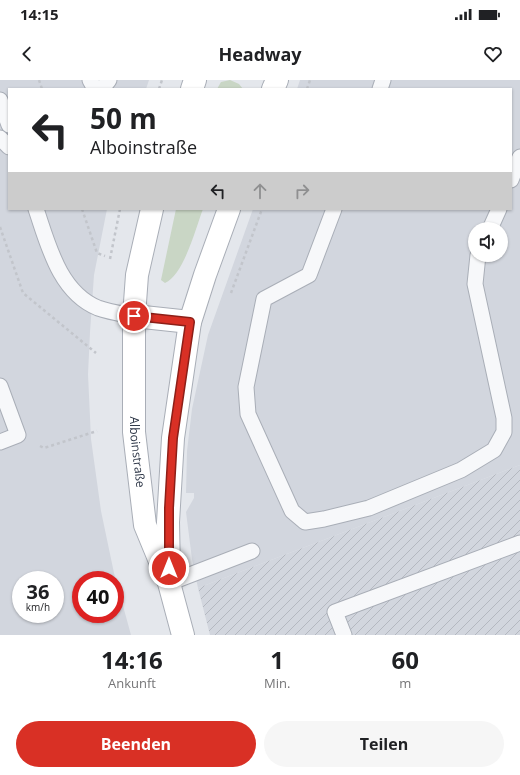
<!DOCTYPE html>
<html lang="de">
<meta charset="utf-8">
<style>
:root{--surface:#fff;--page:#f6f6f6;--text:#202124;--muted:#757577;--accent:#d93025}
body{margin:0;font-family:"Open Sans",sans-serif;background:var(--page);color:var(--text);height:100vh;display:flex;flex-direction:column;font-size:15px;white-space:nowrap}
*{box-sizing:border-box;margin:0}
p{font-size:13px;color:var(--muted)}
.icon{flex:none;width:22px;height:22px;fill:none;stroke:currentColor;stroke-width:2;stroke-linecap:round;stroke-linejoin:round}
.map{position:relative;height:555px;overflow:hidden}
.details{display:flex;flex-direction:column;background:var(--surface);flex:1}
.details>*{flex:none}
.hud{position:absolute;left:8px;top:8px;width:504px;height:122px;border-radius:0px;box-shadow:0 1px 3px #0004;background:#fff;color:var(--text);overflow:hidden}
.fabs{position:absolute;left:468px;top:142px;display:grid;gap:8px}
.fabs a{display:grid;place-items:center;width:40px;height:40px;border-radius:50%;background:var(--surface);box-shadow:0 1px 3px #0004;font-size:20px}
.speed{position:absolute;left:12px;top:491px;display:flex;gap:8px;font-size:20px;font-weight:700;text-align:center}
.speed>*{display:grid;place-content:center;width:52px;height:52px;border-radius:50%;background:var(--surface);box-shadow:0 1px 3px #0004;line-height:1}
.speed small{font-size:10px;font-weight:400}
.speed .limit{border:6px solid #d22;background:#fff;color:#111}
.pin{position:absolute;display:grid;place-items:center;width:34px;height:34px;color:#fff;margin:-17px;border:2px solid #fff;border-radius:50%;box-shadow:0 1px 4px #0007}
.me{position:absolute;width:44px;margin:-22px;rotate:0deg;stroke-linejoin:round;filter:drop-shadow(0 0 3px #0008)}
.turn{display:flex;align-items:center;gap:14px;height:84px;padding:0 16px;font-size:18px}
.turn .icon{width:52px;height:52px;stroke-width:2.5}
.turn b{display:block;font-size:28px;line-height:34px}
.lanes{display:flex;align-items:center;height:38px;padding:0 16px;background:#0003;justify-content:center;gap:20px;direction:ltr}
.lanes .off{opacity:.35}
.eta{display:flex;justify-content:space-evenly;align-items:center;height:68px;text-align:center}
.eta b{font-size:24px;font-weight:700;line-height:28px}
.primary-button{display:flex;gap:8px;margin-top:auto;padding:8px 16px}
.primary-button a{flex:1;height:46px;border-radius:24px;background:var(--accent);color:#fff;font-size:16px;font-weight:700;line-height:46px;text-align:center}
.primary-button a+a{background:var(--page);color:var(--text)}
.status{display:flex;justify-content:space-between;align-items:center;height:28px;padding:0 20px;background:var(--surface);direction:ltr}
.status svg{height:11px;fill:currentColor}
header{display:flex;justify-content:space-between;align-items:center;height:52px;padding:0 16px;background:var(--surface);font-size:18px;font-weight:700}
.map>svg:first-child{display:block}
.built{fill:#d2d6de;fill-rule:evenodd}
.industrial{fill:url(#industrial-furrows)}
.green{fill:#c9d6c5}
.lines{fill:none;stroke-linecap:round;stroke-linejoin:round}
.lane-casing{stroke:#a9aeb7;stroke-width:17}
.secondary-casing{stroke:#a9aeb7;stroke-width:24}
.path{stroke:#c2c5cb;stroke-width:2.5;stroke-dasharray:3 3;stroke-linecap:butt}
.lane{stroke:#f7f8fa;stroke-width:15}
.secondary{stroke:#fff;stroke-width:22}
.route-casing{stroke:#8d1f18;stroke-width:10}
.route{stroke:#d93025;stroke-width:7}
.labels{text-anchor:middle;stroke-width:3;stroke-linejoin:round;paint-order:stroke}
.street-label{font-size:12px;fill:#2b3445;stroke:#f4f6f9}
</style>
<div class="status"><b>14:15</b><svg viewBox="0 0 49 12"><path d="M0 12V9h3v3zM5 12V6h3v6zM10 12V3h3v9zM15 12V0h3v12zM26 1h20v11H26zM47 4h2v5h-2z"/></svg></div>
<header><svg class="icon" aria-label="back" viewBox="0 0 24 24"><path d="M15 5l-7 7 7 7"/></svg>Headway<svg class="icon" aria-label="heart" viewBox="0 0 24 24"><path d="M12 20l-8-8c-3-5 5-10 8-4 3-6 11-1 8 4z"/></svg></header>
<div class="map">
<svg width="520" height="555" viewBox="0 0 520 555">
<defs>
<pattern id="industrial-furrows" width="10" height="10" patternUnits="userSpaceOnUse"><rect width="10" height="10" fill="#d2d6de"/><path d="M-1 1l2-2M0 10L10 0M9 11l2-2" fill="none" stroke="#b4b8c0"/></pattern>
</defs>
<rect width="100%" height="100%" fill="#e4e7ec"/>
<path class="built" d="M 0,0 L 149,0 L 146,9 L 9,9 L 9,129 L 107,129 L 94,195 L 90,252 L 88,294 L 91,359 L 101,431 L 114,493 L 131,555 L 0,555 ZM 21,500 L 55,500 L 55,534 L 21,534 ZM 81,500 L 115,500 L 115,534 L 81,534 Z
M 300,0 L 520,0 L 520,385 L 198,508 L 192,479 L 186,432 L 194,418 L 194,413 L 186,413 L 187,371 L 192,329 L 208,255 L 253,129 L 511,129 L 511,9 L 297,9 ZM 475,149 L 501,149 L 501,175 L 475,175 Z"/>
<path class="industrial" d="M 520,385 L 520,555 L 210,555 L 198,508 Z"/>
<path class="green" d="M 230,0 L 239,4 L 243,9 L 217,9 L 221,2 Z
M 176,129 L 203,129 C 196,147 184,195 165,203 L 161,200 Z"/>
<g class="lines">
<defs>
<path id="lane" d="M 90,0 L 95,9
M 102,9 L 109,0
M 380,9 L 383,0
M 0,20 L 9,45
M 0,58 L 9,67
M 511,100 L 520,77
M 36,129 C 48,164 59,212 98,228 C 109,232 123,234 134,236
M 334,129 L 309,195 L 264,219 L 246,307 L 248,334 L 292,431 L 305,442 L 324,439 L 369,428 L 461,390 L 494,370 L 504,352 L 504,338 L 475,204 L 478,175
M 490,149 L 499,129
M 0,306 L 18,355 L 0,362
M 169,503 L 252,471
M 344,555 L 335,532 L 520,463"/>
<g id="secondary">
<path d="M 192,9 L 195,0"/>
<path d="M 273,9 L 277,0"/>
<path id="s1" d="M 152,129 L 137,195 L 134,236 L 134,352 L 145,445 L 169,503 L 183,555"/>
<path d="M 134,236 L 190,242"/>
<path d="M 169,492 L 168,442 L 173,358 L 190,242 L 205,195 L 229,129"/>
</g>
</defs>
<use href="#lane" class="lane-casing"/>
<use href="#secondary" class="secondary-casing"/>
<path class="path" d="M 39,0 L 42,9
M 159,9 L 162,0
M 307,9 L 310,0
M 82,129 L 97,173 L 105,176
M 0,147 L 23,213 L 96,273
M 110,179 L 120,129
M 231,213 L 262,129
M 40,366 L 44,368 L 97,351"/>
<use href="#lane" class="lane"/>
<use href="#secondary" class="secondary"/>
</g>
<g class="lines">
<defs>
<path id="route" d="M 134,236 L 190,242 L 173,358 L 169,428 L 169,488"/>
</defs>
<use href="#route" class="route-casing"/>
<use href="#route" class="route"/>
</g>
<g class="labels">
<g class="street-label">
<text dy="4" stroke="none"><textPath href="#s1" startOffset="245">Alboinstraße</textPath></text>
</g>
</g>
</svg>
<div class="fabs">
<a><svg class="icon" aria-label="sound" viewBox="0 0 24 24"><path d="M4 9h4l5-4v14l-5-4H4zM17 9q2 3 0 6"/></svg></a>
</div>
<div class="speed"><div>36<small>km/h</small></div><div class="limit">40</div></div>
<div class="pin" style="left:134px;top:236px;background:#d93025"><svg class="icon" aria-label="arrive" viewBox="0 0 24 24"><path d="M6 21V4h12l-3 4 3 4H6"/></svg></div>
<svg class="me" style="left:169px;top:488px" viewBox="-20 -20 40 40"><circle r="17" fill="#d93025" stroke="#fff" stroke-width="3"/><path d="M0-11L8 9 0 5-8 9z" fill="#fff"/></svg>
<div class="hud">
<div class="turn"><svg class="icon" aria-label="left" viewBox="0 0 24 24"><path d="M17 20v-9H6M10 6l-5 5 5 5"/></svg><div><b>50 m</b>Alboinstraße</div></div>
<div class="lanes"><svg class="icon" aria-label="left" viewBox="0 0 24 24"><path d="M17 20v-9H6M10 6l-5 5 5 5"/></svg><svg class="icon off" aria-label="ahead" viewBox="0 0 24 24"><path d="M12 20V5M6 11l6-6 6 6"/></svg><svg class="icon off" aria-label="right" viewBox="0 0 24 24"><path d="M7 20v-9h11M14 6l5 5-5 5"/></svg></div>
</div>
</div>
<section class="details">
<div class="eta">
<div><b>14:16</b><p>Ankunft</p></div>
<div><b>1</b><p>Min.</p></div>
<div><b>60</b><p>m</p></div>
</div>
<div class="primary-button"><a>Beenden</a><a>Teilen</a></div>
</section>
